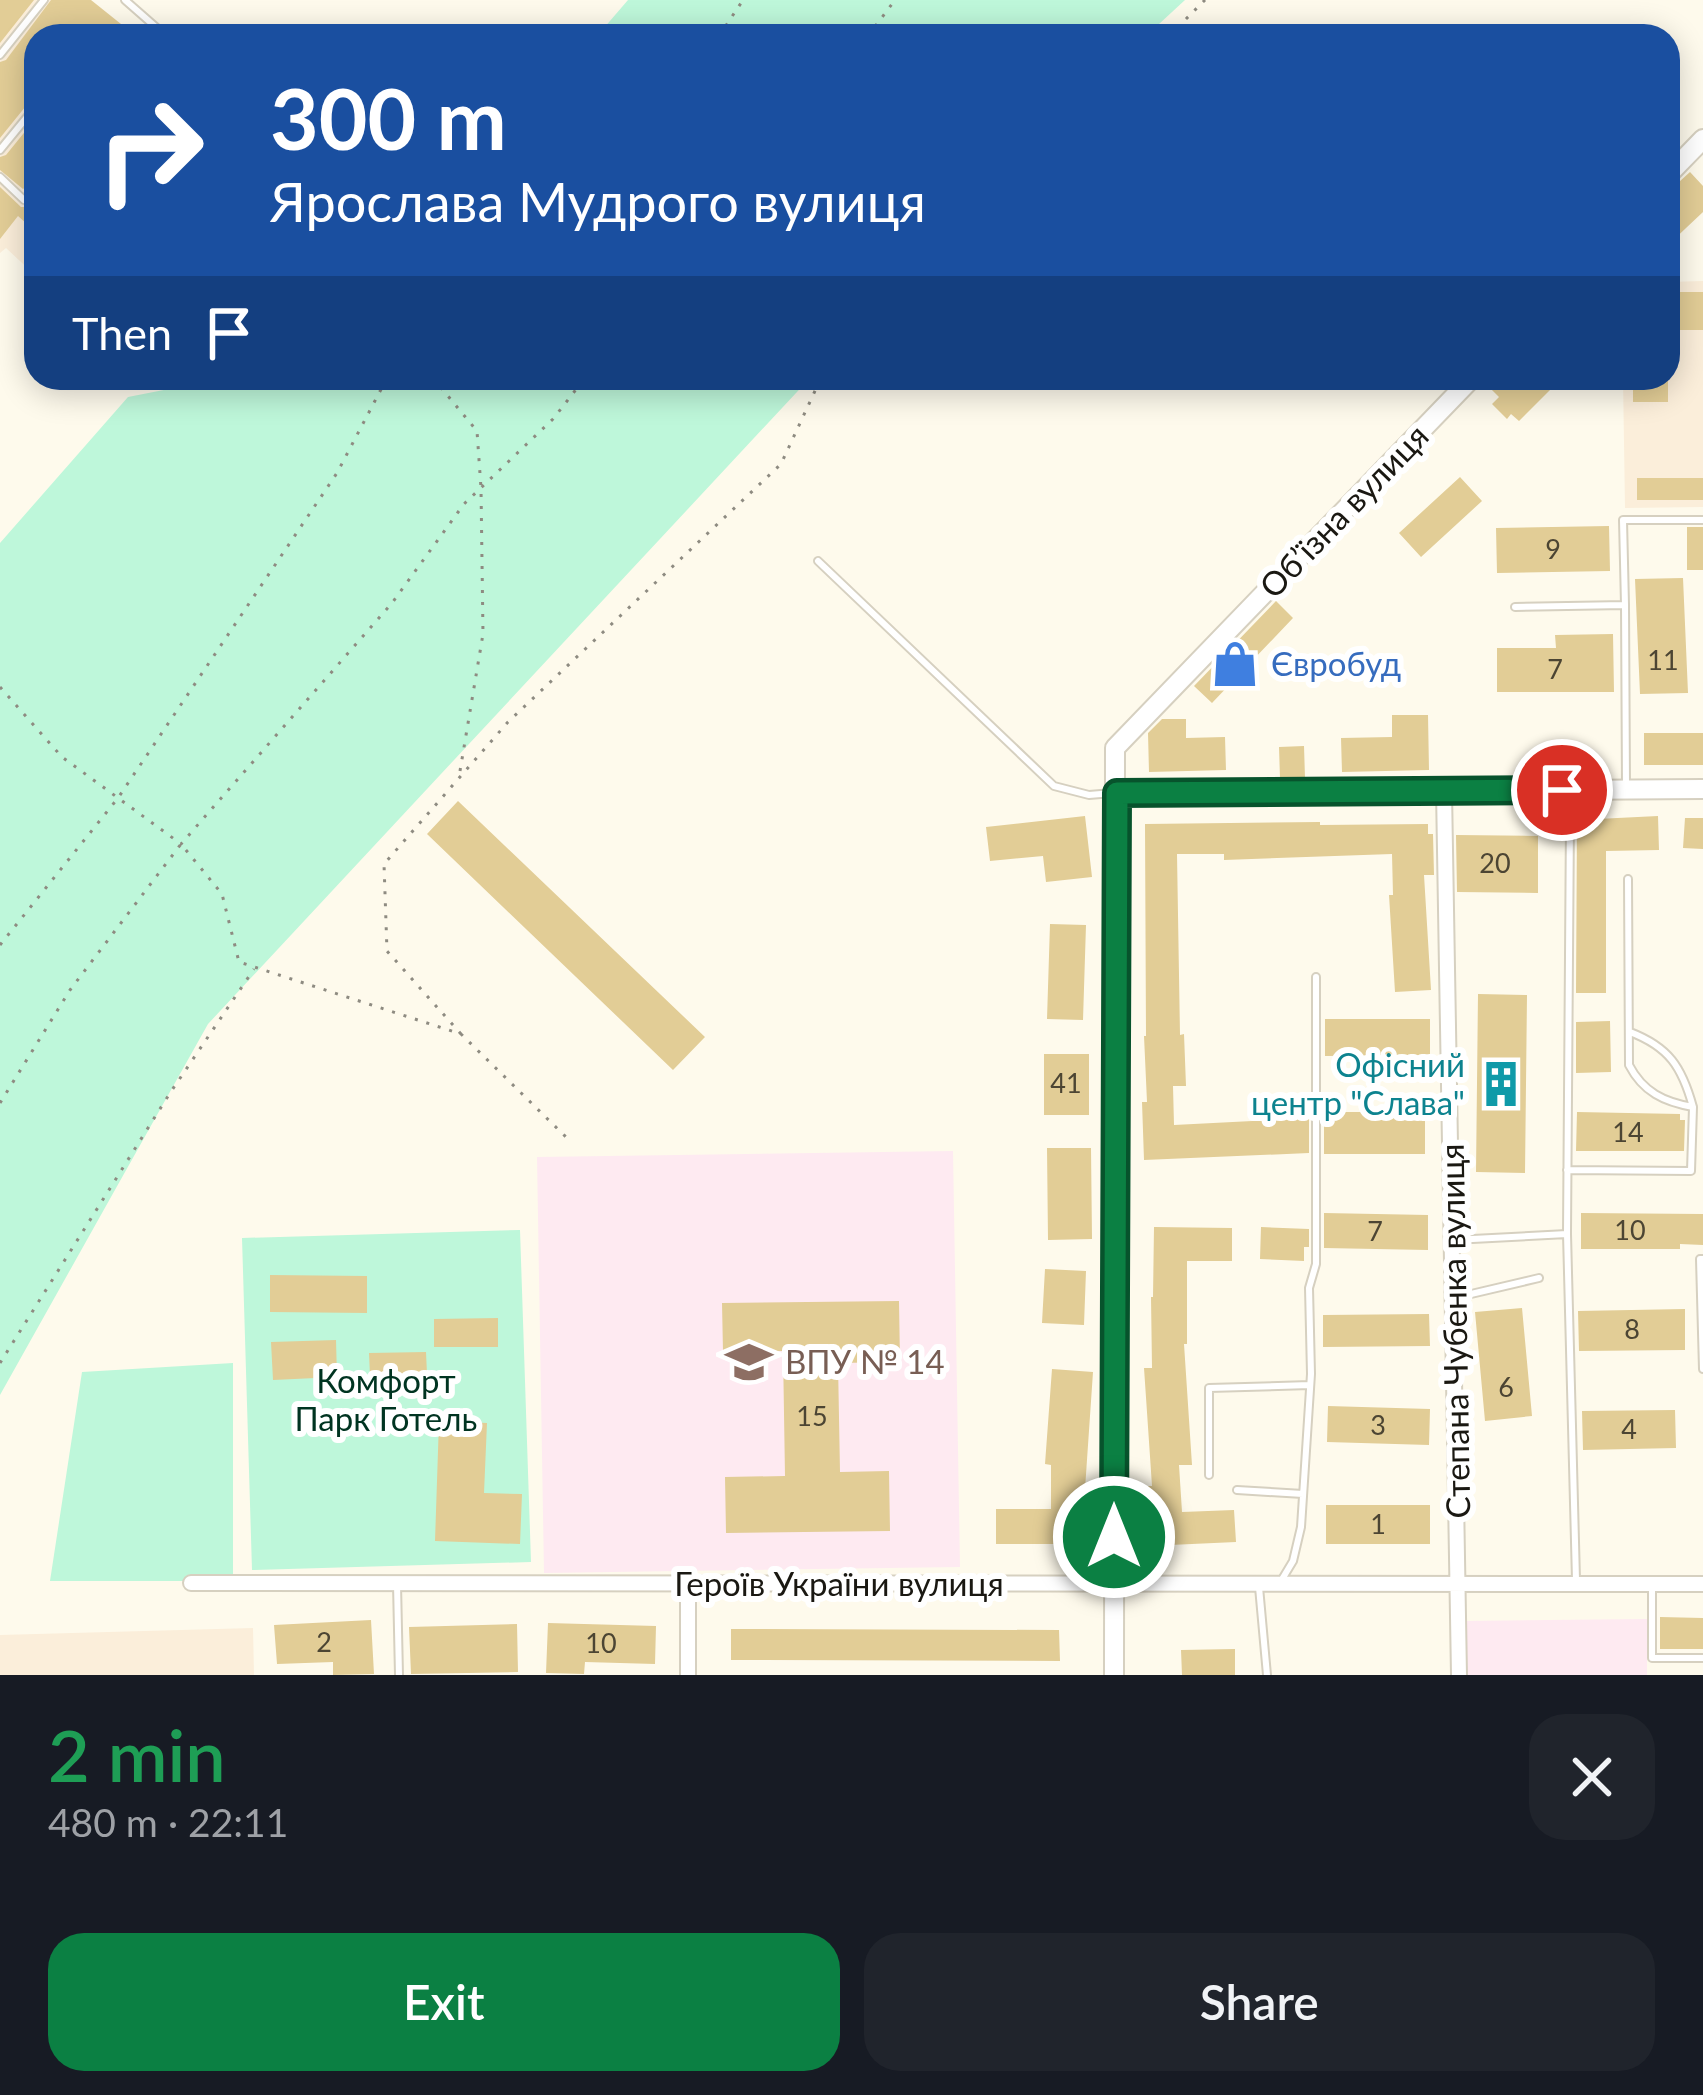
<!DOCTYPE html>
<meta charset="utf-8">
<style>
:root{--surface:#171b24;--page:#20242c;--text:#f1f3f6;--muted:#9ea1a6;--accent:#0b8043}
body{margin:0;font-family:Lato,sans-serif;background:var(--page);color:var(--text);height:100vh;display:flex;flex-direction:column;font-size:45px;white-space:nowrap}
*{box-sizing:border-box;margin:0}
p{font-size:39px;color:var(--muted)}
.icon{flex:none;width:66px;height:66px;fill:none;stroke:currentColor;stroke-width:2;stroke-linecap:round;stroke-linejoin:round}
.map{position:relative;height:1675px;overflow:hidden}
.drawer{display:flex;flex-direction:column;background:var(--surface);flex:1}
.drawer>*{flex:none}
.guide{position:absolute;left:24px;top:24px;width:1656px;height:366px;border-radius:36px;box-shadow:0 6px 30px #0003;background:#1a4fa0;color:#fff;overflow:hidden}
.pin{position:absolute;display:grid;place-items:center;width:102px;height:102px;color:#fff;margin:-51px;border:6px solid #fff;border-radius:50%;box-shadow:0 3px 12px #0007}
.me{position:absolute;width:132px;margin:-66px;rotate:0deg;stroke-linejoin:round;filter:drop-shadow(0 0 9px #0008)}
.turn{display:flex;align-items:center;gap:42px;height:252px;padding:0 48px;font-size:54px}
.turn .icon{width:156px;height:156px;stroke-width:2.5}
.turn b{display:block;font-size:84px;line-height:102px}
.then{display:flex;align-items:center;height:114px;padding:0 48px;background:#0003;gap:24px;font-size:45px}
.round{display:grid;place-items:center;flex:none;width:126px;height:126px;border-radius:36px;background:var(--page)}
.headline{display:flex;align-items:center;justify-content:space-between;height:204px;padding:0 48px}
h1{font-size:72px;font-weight:600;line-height:90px;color:#1e9e55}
.action{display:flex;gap:24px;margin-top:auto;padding:24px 48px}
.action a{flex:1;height:138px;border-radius:36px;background:var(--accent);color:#fff;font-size:48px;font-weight:600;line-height:138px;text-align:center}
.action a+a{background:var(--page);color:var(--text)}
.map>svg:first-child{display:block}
.industrial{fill:#fbeeda}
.education{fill:#feeaf1}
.green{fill:#bef7da}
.building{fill:#e2cd96}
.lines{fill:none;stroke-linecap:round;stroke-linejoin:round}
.lane-casing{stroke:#d6d0c0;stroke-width:10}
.street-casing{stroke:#d6d0c0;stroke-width:18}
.secondary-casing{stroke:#d6d0c0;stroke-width:22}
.path{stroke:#8e8b81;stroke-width:3;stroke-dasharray:3 9;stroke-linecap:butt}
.lane{stroke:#fff;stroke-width:6}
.street{stroke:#fff;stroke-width:14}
.secondary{stroke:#fff;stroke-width:18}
.route-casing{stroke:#07532c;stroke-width:30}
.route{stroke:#0b8043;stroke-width:21}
.labels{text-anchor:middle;stroke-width:12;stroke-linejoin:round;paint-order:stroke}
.number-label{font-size:27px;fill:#4c4533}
.street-label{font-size:33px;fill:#1a1812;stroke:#fff}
.shop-label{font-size:33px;fill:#366cbe;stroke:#fff;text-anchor:start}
.culture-label{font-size:33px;fill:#0d838f;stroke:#fff;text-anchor:end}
.education-label{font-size:33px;fill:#785e54;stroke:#fff;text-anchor:start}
.park-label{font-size:33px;fill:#003421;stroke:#fff}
</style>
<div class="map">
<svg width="1703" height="1675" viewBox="0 0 1703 1675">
<rect width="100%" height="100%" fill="#fefaec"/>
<path class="industrial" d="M 0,0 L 91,0 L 36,36 L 36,276 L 6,248 L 0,253 Z
M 1703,281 L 1703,507 L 1625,508 L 1623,378 L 1668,378 L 1668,282 Z
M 253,1628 L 254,1675 L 0,1675 L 0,1635 Z"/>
<path class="education" d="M 953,1151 L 960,1567 L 544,1573 L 537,1157 Z
M 1647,1619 L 1647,1675 L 1466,1675 L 1466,1621 Z"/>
<path class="green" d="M 628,0 L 1185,0 L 1146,36 L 597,36 Z
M 225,378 L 810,378 L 208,1024 L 0,1395 L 0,543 L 128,397 Z
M 520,1230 L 531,1562 L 252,1570 L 242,1238 Z
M 233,1363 L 233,1581 L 50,1581 L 82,1372 Z"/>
<path class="building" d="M 0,0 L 34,0 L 0,43 Z
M 51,0 L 91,0 L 136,36 L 36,36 L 36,99 L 30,101 L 0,138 L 0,62 L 6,60 Z
M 36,118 L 36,179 L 23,189 L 0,170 L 0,157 L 6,155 Z
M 1690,172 L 1703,186 L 1703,212 L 1668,245 L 1668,192 Z
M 0,187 L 21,207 L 27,207 L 36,198 L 36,232 L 18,216 L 0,239 Z
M 1668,292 L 1703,292 L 1703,330 L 1668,330 Z
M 1500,378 L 1562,378 L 1519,421 L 1511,414 L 1507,419 L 1492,404 L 1499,397 L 1490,388 Z
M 1633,378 L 1668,378 L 1668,402 L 1633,402 Z
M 1460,477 L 1482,501 L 1421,557 L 1399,533 Z
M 1637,478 L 1703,478 L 1703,500 L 1637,500 Z
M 1609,526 L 1610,571 L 1497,573 L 1496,528 Z
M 1687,527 L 1703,527 L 1703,570 L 1687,570 Z
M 1683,578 L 1688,693 L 1640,694 L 1635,579 Z
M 1276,601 L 1293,618 L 1212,703 L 1194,686 Z
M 1613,634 L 1614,692 L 1497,692 L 1497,648 L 1556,648 L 1555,635 Z
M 1392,715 L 1428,715 L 1429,770 L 1342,772 L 1341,738 L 1392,737 Z
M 1162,719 L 1186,719 L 1186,738 L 1225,737 L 1226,770 L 1149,772 L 1148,733 Z
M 1644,733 L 1703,733 L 1703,765 L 1644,765 Z
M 1304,746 L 1305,778 L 1280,778 L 1279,747 Z
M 458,801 L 705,1037 L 673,1070 L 427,834 Z
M 1085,816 L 1092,877 L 1046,882 L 1043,856 L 990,861 L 986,827 Z
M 1658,816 L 1659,850 L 1606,851 L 1606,993 L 1576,993 L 1577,820 Z
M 1685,818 L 1703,818 L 1703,849 L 1683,848 Z
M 1320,822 L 1320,825 L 1428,824 L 1428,834 L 1433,834 L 1434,875 L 1424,875 L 1431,990 L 1395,992 L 1389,895 L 1393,895 L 1392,854 L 1224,860 L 1224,854 L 1177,854 L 1180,1035 L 1184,1034 L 1186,1086 L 1173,1086 L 1174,1125 L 1309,1118 L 1309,1153 L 1144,1160 L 1142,1102 L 1147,1102 L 1144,1036 L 1146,1036 L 1145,824 Z
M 1456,835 L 1538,836 L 1538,893 L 1457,892 Z
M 1050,924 L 1086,925 L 1083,1020 L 1047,1019 Z
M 1478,994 L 1527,995 L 1525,1173 L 1476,1172 Z
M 1325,1019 L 1430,1019 L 1430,1055 L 1325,1056 Z
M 1610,1021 L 1611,1072 L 1576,1073 L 1576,1022 Z
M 1044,1054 L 1089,1054 L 1089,1115 L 1044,1115 Z
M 1324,1112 L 1425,1112 L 1425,1154 L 1324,1154 Z
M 1577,1112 L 1680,1114 L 1680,1120 L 1685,1120 L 1684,1151 L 1576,1151 Z
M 1047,1148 L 1091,1148 L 1092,1239 L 1048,1240 Z
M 1324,1213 L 1428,1215 L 1428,1250 L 1324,1248 Z
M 1581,1213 L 1703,1214 L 1703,1245 L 1680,1244 L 1680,1249 L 1581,1249 Z
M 1154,1227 L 1232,1228 L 1232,1261 L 1187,1261 L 1187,1344 L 1184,1344 L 1192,1465 L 1179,1465 L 1182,1512 L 1234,1510 L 1236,1542 L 1148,1546 L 1145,1486 L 1152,1486 L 1144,1368 L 1152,1368 L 1151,1297 L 1153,1297 Z
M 1261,1227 L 1309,1229 L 1309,1247 L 1304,1247 L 1304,1261 L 1260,1259 Z
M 1045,1269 L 1086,1271 L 1084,1325 L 1042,1323 Z
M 270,1275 L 367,1276 L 367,1313 L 270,1312 Z
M 899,1301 L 900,1362 L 838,1363 L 840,1472 L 889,1471 L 890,1531 L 726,1533 L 725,1477 L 785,1476 L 783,1351 L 723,1352 L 722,1303 Z
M 1522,1308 L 1532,1416 L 1485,1421 L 1475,1312 Z
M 1685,1309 L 1685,1350 L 1579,1351 L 1578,1311 Z
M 1429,1314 L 1430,1346 L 1323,1347 L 1323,1315 Z
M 498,1318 L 498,1347 L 434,1347 L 434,1319 Z
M 336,1340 L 337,1377 L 273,1380 L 271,1342 Z
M 426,1352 L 427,1374 L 370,1376 L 369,1353 Z
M 1052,1369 L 1093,1372 L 1085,1489 L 1091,1489 L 1091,1544 L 996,1544 L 996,1509 L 1051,1509 L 1051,1465 L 1045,1464 Z
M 1328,1406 L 1430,1409 L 1429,1445 L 1327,1442 Z
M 1675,1410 L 1676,1448 L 1583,1450 L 1582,1411 Z
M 439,1421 L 487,1423 L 484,1493 L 522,1494 L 520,1544 L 435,1541 Z
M 1326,1505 L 1430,1505 L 1430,1544 L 1326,1544 Z
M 1660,1617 L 1703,1618 L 1703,1649 L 1660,1649 Z
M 371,1620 L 374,1674 L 333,1675 L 333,1662 L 277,1664 L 274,1625 Z
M 548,1623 L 656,1626 L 655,1664 L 585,1662 L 584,1674 L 546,1673 Z
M 517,1624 L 518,1672 L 411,1674 L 409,1627 Z
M 731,1629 L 1059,1630 L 1060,1661 L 731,1660 Z
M 1235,1649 L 1235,1675 L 1182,1675 L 1181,1650 Z"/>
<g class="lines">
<defs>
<path id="lane" d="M 125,0 L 166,36
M 0,55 L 44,0
M 0,150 L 36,106
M 0,177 L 24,200 L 36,186
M 818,561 L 1054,786 L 1089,795 L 1113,793
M 1625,605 L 1623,520 L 1703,520
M 1515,607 L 1625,605 L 1626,786
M 1630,1032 C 1669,1047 1682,1067 1693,1107
M 1567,1170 L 1691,1171 L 1693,1107 C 1664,1102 1643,1092 1629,1065 L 1628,879
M 1567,1234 L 1576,1580
M 1453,1240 L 1567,1234 L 1570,817 L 1596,794
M 1703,1259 L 1700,1259 L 1703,1369
M 1454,1298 L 1539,1278
M 1209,1475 L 1209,1388 L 1310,1385
M 1237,1490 L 1303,1494
M 1281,1581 L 1293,1561 L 1301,1527 L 1311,1374 L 1309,1288 L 1316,1264 L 1316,977
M 397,1584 L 399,1675
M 1259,1587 L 1267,1675
M 1652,1587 L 1652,1658 L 1703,1658"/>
<path id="street" d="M 1444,791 L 1459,1675
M 191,1583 L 1703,1584
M 688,1675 L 688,1584"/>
<path id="secondary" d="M 1668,175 L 1703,139
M 1116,793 L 1703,789
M 1114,1675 L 1115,748 L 1472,378"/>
</defs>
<use href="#lane" class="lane-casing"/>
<use href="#street" class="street-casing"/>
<use href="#secondary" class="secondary-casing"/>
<path class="path" d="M 719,36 L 743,0
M 868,36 L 895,0
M 1169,36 L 1205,0
M 433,378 L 477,431 L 481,488 L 483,634 L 459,777
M 0,687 L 62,757 L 181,844 L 392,603 L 464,504 L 553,419 L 585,378
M 0,945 L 118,798 L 337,473 L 387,378
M 461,1034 L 387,951 L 384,864 L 508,722 L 781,464 L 821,378
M 0,1103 L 70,990 L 181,844 L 222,894 L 239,962 L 461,1034 L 567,1138
M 0,1363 L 170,1093 L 254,969"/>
<use href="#lane" class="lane"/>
<use href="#street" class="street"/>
<use href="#secondary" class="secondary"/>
</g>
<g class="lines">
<defs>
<path id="route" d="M 1114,1537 L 1117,793 L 1562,790"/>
</defs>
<use href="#route" class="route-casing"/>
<use href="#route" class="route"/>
</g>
<defs>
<symbol id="shop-bare" viewBox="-9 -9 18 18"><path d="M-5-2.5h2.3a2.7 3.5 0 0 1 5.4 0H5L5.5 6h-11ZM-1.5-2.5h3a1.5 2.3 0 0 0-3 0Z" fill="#3f7fe0" stroke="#fff" stroke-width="2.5" paint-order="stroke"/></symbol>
<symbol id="building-bare" viewBox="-9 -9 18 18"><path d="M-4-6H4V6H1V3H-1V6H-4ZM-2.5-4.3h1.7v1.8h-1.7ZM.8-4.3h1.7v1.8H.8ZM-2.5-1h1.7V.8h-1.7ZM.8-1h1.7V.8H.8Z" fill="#0f9aa8" stroke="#fff" stroke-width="2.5" paint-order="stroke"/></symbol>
<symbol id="university-bare" viewBox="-9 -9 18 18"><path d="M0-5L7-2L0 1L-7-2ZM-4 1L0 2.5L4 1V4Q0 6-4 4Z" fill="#8d6e63" stroke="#fff" stroke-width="2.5" paint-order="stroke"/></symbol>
</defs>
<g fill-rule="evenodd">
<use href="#shop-bare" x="1202" y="631" width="66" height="66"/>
<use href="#building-bare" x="1468" y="1051" width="66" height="66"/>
<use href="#university-bare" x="716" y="1329" width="66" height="66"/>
</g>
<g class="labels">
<g class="number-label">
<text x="1553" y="559">9</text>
<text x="1663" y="670">11</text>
<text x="1555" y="679">7</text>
<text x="1495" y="873">20</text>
<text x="1066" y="1093">41</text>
<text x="1628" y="1142">14</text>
<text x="1630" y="1240">10</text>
<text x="1375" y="1241">7</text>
<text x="1632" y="1339">8</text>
<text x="1506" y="1397">6</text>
<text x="812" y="1426">15</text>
<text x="1378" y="1435">3</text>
<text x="1629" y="1439">4</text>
<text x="1378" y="1534">1</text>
<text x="324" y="1652">2</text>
<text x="601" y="1653">10</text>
</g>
<g class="street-label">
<text transform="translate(1344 511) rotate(-46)" y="12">Об’їзна вулиця</text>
<text transform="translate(1455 1331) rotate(-91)" y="12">Степана Чубенка вулиця</text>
<text x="839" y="1596">Героїв України вулиця</text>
</g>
<g class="shop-label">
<text x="1271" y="676">Євробуд</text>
</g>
<g class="culture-label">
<text x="1465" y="1077">Офісний<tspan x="1465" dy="38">центр "Слава"</tspan></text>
</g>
<g class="education-label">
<text x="785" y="1374">ВПУ № 14</text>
</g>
<g class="park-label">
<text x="386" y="1393">Комфорт<tspan x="386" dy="38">Парк Готель</tspan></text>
</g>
</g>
</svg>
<div class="pin" style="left:1562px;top:790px;background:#d93025"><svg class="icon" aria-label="arrive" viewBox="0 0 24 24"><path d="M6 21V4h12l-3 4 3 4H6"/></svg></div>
<svg class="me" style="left:1114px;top:1537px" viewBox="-20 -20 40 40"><circle r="17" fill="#0b8043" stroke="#fff" stroke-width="3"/><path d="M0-11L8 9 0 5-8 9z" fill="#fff"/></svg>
<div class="guide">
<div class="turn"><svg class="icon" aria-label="right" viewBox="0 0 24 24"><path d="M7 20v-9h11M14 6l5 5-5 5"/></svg><div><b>300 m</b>Ярослава Мудрого вулиця</div></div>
<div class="then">Then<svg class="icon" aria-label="arrive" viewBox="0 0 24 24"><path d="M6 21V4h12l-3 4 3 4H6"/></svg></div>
</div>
</div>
<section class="drawer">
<div class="headline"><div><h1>2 min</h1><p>480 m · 22:11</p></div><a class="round"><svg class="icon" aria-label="close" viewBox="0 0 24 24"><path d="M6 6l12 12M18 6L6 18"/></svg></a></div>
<div class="action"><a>Exit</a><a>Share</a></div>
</section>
